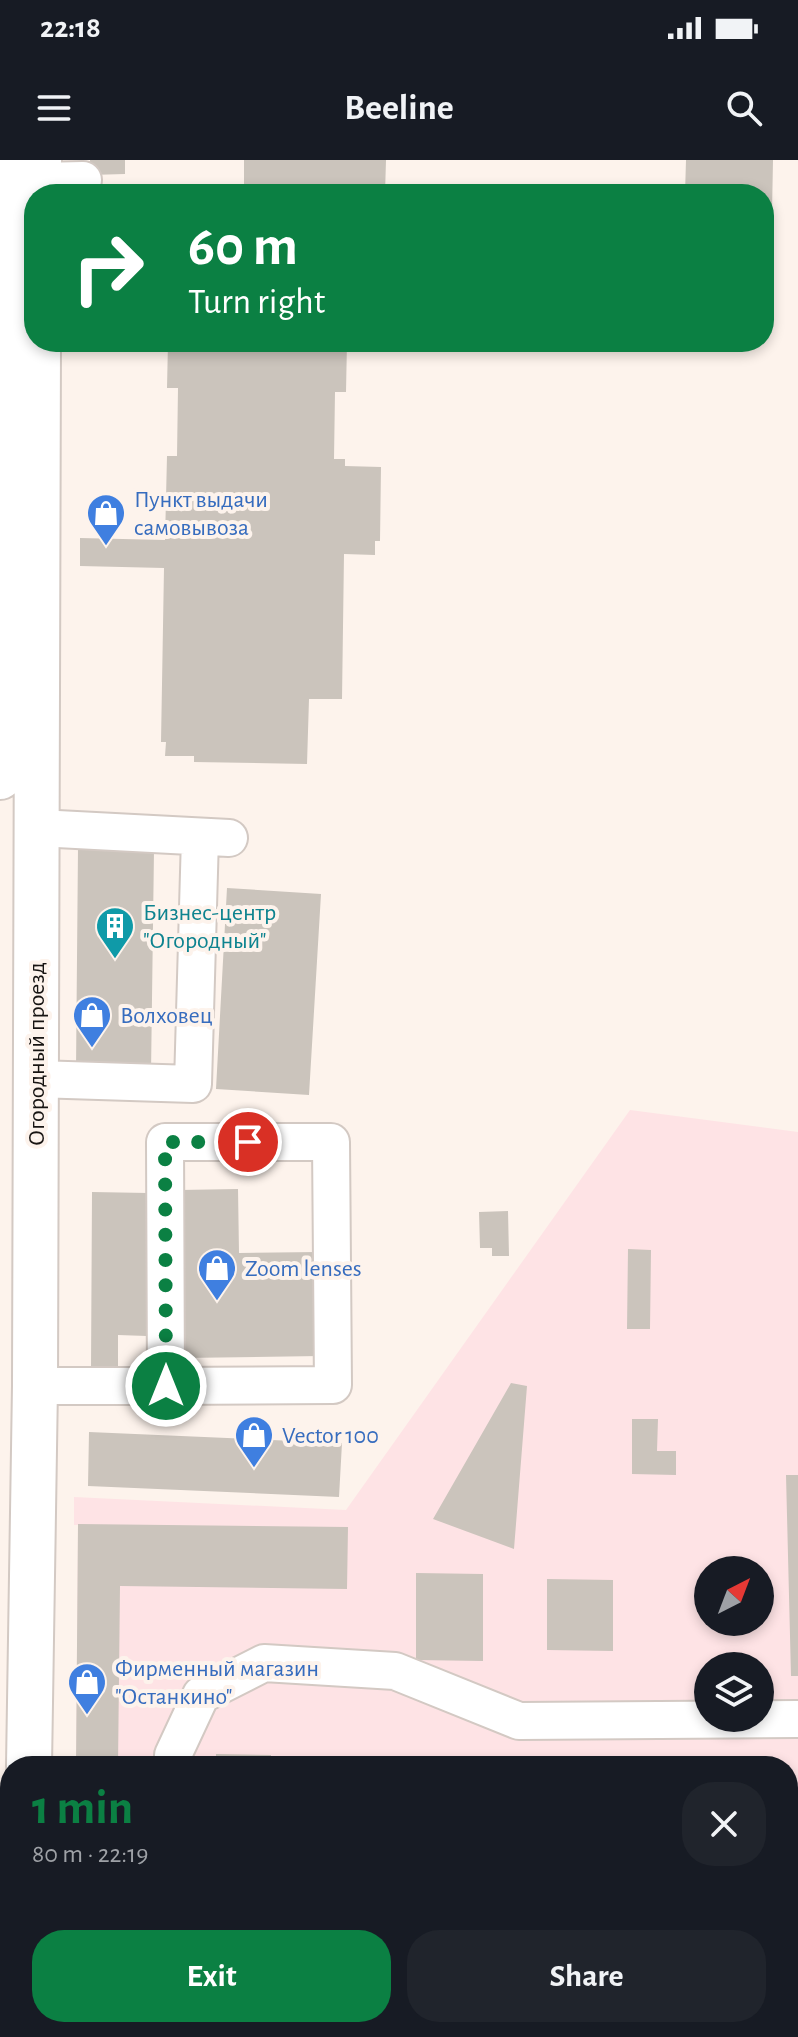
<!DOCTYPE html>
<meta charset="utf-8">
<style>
:root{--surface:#171b24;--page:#20242c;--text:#f1f3f6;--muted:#9ea1a6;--accent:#0b8043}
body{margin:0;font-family:"Alegreya Sans",sans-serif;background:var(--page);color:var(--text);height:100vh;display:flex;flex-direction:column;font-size:30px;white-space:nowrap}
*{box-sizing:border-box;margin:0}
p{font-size:26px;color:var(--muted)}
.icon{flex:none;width:44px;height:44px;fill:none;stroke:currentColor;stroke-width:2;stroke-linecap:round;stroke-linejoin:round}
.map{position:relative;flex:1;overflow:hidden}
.drawer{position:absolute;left:0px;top:1596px;width:798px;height:282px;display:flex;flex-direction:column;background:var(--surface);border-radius:32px 32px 0 0;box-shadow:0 4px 12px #0003}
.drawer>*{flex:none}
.hud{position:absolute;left:24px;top:24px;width:750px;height:168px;border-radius:32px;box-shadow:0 4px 12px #0003;background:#0b8043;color:#fff;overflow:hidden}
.needle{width:52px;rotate:42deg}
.buttons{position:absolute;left:694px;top:1396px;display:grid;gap:16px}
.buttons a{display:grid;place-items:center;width:80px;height:80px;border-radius:50%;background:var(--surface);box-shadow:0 4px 12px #0003;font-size:40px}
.pin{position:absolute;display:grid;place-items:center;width:68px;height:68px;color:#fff;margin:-34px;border:4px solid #fff;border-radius:50%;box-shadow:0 2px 8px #0007}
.me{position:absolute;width:88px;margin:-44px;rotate:0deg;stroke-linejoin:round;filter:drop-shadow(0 0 6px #0008)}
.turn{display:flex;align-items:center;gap:28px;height:168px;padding:0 32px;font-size:36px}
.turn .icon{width:104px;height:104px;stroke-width:2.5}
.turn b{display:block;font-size:56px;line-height:68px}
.round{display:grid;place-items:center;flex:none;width:84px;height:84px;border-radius:32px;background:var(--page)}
.head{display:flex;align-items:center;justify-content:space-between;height:136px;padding:0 32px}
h1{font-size:48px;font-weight:600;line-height:60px;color:var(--accent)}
.button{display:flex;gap:16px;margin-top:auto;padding:16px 32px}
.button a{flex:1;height:92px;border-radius:32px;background:var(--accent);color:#fff;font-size:32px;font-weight:600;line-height:92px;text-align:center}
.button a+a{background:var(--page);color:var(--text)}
.status{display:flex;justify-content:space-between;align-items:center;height:56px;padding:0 40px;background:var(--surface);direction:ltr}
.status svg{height:22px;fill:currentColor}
header{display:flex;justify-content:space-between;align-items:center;height:104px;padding:0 32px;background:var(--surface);font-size:36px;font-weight:600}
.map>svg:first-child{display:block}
.industrial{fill:#fee3e5;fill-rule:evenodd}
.building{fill:#cbc4bc}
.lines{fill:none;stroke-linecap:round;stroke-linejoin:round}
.minor-casing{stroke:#d3c9c3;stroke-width:40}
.major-casing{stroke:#d3c9c3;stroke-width:48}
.minor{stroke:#fff;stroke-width:36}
.major{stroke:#fff;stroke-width:44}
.route{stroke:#0b8043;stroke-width:14;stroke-dasharray:0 25.2}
.labels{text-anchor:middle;stroke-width:8;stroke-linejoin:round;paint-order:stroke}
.shop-label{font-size:24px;fill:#366cbe;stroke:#fdf3ec;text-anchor:start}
.culture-label{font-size:24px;fill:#0d838f;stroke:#fdf3ec;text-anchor:start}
.street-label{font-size:24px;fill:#171412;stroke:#fdf3ec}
</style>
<div class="status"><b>22:18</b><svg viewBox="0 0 49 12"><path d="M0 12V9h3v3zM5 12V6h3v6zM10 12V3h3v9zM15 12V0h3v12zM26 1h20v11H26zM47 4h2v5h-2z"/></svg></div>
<header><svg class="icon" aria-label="menu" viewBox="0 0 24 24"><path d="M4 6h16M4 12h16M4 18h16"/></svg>Beeline<svg class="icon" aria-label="search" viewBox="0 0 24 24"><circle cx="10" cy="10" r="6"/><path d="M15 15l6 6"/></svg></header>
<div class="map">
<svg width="798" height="1877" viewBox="0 0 798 1877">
<rect width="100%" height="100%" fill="#fdf3ec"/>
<path class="industrial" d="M 630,950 L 798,972 L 798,1877 L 79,1877 L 79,1868 L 788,1868 L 788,1606 L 76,1606 L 78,1365 L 74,1365 L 74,1337 L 346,1350 ZM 708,1410 L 760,1410 L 760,1462 L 708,1462 ZM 708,1506 L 760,1506 L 760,1558 L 708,1558 Z"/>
<path class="building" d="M 90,0 L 125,0 L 125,14 L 90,15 Z
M 244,0 L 386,0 L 385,34 L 244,34 Z
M 686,0 L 773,0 L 772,53 L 764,52 L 764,34 L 685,34 Z
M 168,182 L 347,182 L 346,232 L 335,232 L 334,299 L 345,299 L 345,306 L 381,307 L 380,381 L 375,381 L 375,395 L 344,394 L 342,539 L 309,539 L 307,604 L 194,602 L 194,596 L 165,596 L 166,582 L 161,582 L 164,408 L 80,406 L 80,378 L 165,380 L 167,296 L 177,296 L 178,228 L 167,228 Z
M 78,688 L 154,690 L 151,913 L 76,910 Z
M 227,728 L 321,734 L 309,935 L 216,929 Z
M 238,1029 L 239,1093 L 318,1092 L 320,1196 L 183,1198 L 180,1030 Z
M 92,1032 L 148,1033 L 147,1176 L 118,1175 L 118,1209 L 91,1209 Z
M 508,1051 L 509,1096 L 492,1096 L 492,1088 L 480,1088 L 479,1052 Z
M 628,1089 L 651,1090 L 650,1169 L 627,1169 Z
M 511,1223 L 527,1226 L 514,1389 L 433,1359 Z
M 632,1259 L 658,1259 L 657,1291 L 676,1291 L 676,1315 L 632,1314 Z
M 89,1272 L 342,1283 L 339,1337 L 88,1326 Z
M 786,1315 L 798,1315 L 798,1516 L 791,1516 Z
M 78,1364 L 348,1367 L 347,1429 L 120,1426 L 118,1606 L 76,1606 Z
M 416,1413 L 483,1414 L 483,1501 L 416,1500 Z
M 547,1419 L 613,1420 L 613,1491 L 547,1490 Z
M 216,1594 L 271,1595 L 271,1606 L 216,1606 Z
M 213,1868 L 616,1868 L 616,1877 L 213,1877 Z"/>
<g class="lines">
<defs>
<path id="minor" d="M 39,21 L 83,20
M 38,668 L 229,678
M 36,919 L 193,924 L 200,677
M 165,982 L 331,982 L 333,1225 L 166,1226 Z
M 35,1226 L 166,1226
M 173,1606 L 173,1595 L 201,1535 L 264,1503 L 395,1511 L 519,1561 L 798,1559
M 172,1877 L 172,1868"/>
<path id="major" d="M 38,34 L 39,0
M 0,617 L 7,0
M 29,1606 L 35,1226 L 38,182
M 25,1877 L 25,1868"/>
</defs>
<use href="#minor" class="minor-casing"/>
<use href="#major" class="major-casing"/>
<use href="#minor" class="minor"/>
<use href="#major" class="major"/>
</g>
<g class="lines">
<path class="route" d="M 166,1226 L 165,982 L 248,982"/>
</g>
<defs>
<symbol id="shop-pin" viewBox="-11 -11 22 30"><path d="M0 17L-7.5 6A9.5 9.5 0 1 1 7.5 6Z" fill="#3f7fe0" stroke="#fdf3ec"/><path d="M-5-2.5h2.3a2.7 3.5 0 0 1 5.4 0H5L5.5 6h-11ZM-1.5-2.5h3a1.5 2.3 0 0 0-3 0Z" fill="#fff"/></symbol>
<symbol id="building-pin" viewBox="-11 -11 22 30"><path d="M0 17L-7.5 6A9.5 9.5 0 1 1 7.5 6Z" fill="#0f9aa8" stroke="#fdf3ec"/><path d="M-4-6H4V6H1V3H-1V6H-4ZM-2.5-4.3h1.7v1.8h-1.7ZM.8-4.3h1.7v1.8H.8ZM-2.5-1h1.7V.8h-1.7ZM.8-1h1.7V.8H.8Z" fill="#fff"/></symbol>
</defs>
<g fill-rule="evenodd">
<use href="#shop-pin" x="84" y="331" width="44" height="60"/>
<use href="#building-pin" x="93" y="744" width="44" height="60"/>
<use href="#shop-pin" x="70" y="833" width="44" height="60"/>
<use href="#shop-pin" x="195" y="1086" width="44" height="60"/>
<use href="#shop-pin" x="232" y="1253" width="44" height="60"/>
<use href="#shop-pin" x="65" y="1500" width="44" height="60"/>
</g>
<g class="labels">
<g class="shop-label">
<text x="134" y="347">Пункт выдачи<tspan x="134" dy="28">самовывоза</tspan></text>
<text x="120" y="863">Волховец</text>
<text x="245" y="1116">Zoom lenses</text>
<text x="282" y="1283">Vector 100</text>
<text x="115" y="1516">Фирменный магазин<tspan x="115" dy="28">"Останкино"</tspan></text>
</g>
<g class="culture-label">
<text x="143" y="760">Бизнес-центр<tspan x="143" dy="28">"Огородный"</tspan></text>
</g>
<g class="street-label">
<text transform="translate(36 894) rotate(-90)" y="8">Огородный проезд</text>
</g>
</g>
</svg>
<div class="buttons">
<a><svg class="needle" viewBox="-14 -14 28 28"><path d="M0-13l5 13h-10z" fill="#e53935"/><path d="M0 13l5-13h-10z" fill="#9ea1a6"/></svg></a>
<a><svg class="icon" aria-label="layers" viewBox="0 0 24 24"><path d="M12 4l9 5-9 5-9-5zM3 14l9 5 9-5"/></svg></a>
</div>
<div class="pin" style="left:248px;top:982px;background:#d93025"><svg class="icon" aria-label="arrive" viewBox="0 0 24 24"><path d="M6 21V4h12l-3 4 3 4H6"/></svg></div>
<svg class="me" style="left:166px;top:1226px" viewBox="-20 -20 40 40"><circle r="17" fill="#0b8043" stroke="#fff" stroke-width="3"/><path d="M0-11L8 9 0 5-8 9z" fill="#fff"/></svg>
<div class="hud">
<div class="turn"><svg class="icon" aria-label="right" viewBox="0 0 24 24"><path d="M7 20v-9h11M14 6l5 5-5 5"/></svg><div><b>60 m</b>Turn right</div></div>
</div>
<section class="drawer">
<div class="head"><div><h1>1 min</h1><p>80 m · 22:19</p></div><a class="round"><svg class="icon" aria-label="close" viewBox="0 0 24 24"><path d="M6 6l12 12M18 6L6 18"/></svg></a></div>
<div class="button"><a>Exit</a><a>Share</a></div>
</section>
</div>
